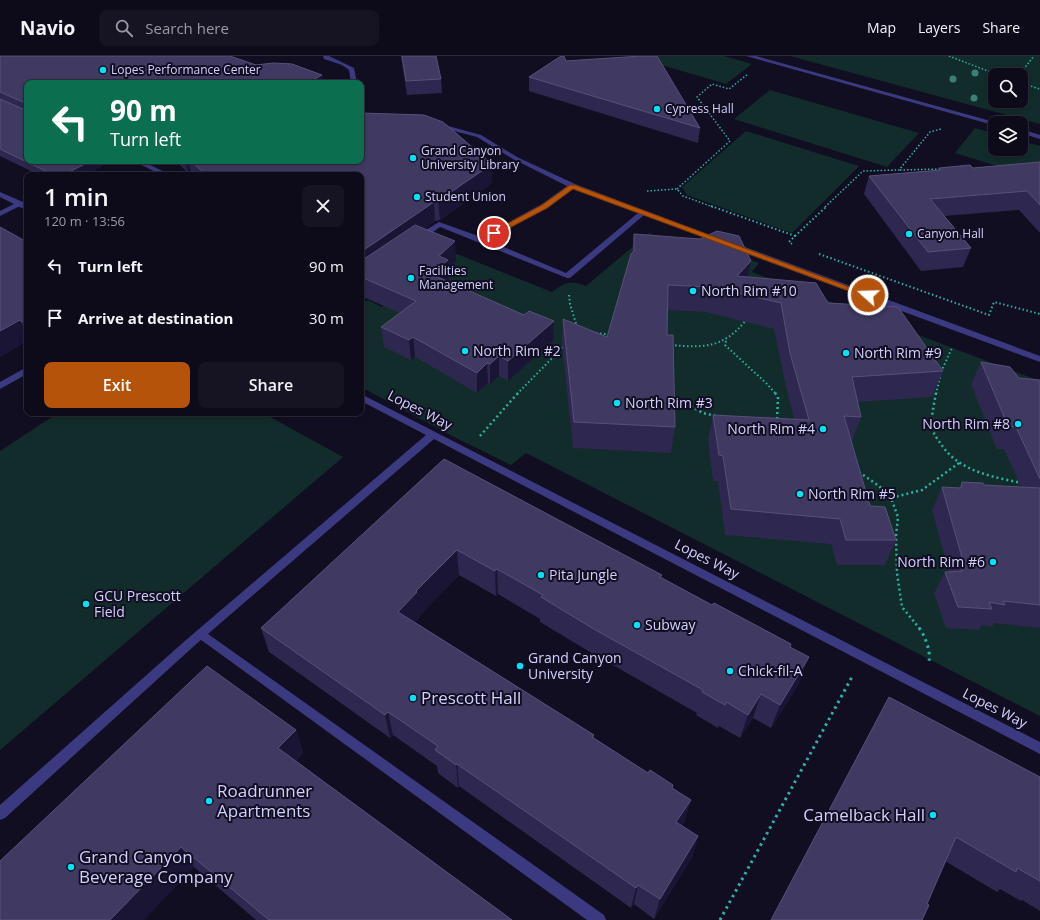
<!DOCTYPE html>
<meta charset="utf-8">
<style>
:root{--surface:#0d0a1a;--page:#161323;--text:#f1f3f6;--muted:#9a9aa2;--line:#2d2b39;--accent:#b45309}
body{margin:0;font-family:"Open Sans",sans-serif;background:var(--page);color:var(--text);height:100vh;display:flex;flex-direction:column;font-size:15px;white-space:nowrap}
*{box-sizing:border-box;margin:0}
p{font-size:13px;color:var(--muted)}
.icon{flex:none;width:22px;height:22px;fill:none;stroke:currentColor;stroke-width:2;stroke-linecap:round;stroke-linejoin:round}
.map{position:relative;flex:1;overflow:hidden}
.drawer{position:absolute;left:24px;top:116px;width:340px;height:244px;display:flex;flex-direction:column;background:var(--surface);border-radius:8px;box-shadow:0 2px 6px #0003,0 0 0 1px var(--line)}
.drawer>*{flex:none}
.top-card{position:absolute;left:24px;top:24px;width:340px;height:84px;border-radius:8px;box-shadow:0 2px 6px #0003,0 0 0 1px var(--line);background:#0b6e4f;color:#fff;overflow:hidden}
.buttons{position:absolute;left:988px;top:12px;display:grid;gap:8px}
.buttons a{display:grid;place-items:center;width:40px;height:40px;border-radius:8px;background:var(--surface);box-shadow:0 2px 6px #0003,0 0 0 1px var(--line);font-size:20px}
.pin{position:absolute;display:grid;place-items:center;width:34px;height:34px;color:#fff;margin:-17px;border:2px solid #fff;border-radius:50%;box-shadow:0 1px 4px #0007}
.me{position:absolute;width:44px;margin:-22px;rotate:290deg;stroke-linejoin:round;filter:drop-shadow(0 0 3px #0008)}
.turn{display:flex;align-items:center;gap:14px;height:84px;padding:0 20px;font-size:18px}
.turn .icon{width:52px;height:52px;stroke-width:2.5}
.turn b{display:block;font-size:28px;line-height:34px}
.round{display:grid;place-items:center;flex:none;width:42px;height:42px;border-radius:8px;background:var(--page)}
.overview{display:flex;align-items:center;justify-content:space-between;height:68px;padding:0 20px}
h1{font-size:24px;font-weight:600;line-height:30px}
.cta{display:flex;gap:8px;margin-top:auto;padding:8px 20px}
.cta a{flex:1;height:46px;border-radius:8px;background:var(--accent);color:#fff;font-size:16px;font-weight:600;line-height:46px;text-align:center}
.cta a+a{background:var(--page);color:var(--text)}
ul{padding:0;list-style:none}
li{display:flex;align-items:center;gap:12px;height:52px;padding:0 20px}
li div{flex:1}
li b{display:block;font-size:15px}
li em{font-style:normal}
header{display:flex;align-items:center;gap:24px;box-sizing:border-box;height:56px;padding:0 20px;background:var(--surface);border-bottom:1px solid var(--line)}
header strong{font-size:19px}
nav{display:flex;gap:22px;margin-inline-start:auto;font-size:14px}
.search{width:280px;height:36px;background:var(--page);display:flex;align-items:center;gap:10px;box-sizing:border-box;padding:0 14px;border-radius:8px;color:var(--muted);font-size:15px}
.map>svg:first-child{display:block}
.green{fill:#112c2a;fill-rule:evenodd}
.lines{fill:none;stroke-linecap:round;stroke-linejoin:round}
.path-far3{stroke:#30b1a7;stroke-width:1.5;stroke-dasharray:1.5 2;stroke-linecap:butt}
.path-far2{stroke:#30b1a7;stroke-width:2;stroke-dasharray:1.5 2.5;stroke-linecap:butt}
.path-far1{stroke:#30b1a7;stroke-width:2.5;stroke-dasharray:2 3;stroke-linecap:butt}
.path{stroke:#30b1a7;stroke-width:3;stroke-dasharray:2.5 4;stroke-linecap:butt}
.service{fill:#3b3a80;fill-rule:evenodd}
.pedestrian{fill:#3b3a80;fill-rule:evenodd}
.tree{fill:#3b8076}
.wall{fill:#2e274f}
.shaded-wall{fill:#1b1535}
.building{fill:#403962;stroke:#57517a}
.route{fill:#b45309;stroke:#753606}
.poi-dot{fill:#05e2f5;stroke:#110e22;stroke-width:1.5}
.labels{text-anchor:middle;stroke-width:4;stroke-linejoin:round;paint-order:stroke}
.far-poi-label{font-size:12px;fill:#d4d0fe;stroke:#110e22;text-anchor:start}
.poi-label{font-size:14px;fill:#d4d0fe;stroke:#110e22;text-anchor:start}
.street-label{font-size:14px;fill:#d4d0fe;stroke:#110e22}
.near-poi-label{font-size:17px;fill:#d4d0fe;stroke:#110e22;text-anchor:start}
</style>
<header>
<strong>Navio</strong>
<div class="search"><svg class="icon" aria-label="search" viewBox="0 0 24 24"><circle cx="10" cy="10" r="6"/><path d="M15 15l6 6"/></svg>Search here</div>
<nav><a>Map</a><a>Layers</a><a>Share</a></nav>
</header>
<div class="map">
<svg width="1040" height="864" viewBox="0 0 1040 864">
<rect width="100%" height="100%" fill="#110e22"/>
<path class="green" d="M 631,0 L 724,0 L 752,8 L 726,28 Z
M 790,0 L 1040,0 L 1040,68 ZM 995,19 L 1021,19 L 1021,45 L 995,45 Z
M 770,34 L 919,77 L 887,111 L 734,63 Z
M 975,72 L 995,78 L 995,93 L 1021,93 L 1021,85 L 1040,90 L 1040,123 L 955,97 Z
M 746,75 L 859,110 L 792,177 L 687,139 L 682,131 Z
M 649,177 L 666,184 L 707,188 L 759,207 L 752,216 L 1040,325 L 1040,660 L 526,397 L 511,409 L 454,381 L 361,331 L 361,249 L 368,244 L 382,251 L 452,196 L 552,236 C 564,226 572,224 586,230 Z
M 58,357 L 263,357 L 343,401 L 0,694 L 0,395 Z"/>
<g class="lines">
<path class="path-far3" d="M 949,0 L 998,19
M 1019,19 L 1034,0
M 1021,27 L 1040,33
M 900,114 L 941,113
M 677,133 L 730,85 L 697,41 L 712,28 L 729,33 L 748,18
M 647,135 L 677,133 L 683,140 L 713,151
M 825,151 L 863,115 L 899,114 L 930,76 L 941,73"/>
<path class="path-far2" d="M 711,150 L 795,180 L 789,186 L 792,188
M 795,180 L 827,150
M 819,198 L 989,259 L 994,246 L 1040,258
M 569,239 L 570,248 L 577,271
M 596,277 L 611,279
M 726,285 L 725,289 L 767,328 L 776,338
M 671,289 C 704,292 724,292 746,264
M 941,316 L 952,292
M 517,338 L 565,289
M 936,338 L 940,321"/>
<path class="path-far1" d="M 775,337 L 778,341 L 777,365
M 936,337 C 934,349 930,363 933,374 C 934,379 938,384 941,388 C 958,415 993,421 1022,427
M 673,341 L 703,357 L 716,360
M 480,380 L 518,337
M 859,416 L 879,430 L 891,442
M 920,573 L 902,551 L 897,517 L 896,480 L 898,461 L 891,442 L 922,434 L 959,407"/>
<path class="path" d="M 919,572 C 925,579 931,596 929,605
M 720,864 L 853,619"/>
<path class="service" d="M 323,0 L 329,0 L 354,12 L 357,27 L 351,27 L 349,14 L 342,9 L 324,3 Z
M 746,0 L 756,0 L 998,67 L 995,67 L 995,70 L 993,69 Z
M 437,67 L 481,79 L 517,101 L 575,128 L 723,184 L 722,186 L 716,186 L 644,159 L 570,222 L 567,222 L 440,171 L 422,184 L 416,184 L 416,180 L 439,166 L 481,181 L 542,148 L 567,130 L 513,103 L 477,81 L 435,70 L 434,69 ZM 573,133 L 638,157 L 566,217 L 487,184 L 548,152 Z
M 1021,73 L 1040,79 L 1040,83 L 1021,77 Z
M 211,105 L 219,105 L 195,119 L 187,119 Z
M 0,136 L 23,146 L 24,148 L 0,160 L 0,155 L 14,148 L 0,141 Z
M 731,188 L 737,188 L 1040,300 L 1040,306 L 731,192 Z
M 201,573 L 604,859 L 606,864 L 587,864 L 197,581 L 195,578 L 197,575 Z"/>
<path class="pedestrian" d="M 133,105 L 142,105 L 171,119 L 162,119 Z
M 17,146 L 23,146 L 27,149 L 27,154 L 17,150 Z
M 27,311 L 27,318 L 0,333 L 0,326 Z
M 361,338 L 1040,686 L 1040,698 L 434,383 L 194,590 L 5,762 L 0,764 L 0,749 L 186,584 L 426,379 L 361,345 Z"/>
</g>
<g class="tree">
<circle cx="975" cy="17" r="3.5"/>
<circle cx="953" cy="23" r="3.5"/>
<circle cx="974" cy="42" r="3.5"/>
</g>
<path class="wall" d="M 0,0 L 256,9 L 322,19 L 323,27 L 27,27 L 27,105 L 101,105 L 102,110 L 85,119 L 39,119 L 0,100 Z
M 401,0 L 436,0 L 441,23 L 442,37 L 407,39 Z
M 566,5 L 700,72 L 698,87 L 529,35 L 529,21 Z
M 178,105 L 361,105 L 492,108 L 492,127 L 440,164 L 435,165 L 424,173 L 456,205 L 448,212 L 449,224 L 448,225 L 553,285 L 508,325 L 499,320 L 490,328 L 488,327 L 477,337 L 415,301 L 411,304 L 384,291 L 381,271 L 400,257 L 361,240 L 361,119 L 192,119 L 191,115 L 188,117 L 179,108 Z
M 1040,106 L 1040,177 L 1019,154 L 944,160 L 971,192 L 963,211 L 921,215 L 864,138 L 869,120 L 939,114 L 939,112 L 973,112 Z
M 634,178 L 751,205 L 748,220 L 828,247 L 943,315 L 932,341 L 857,346 L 861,361 L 852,386 L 870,450 L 896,484 L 885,509 L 837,509 L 831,488 L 725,479 L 718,425 L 713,425 L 708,384 L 713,359 L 794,363 L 784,322 L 774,273 L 706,256 L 667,254 L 667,279 L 675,371 L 671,397 L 573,392 L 562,288 L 563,263 L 607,281 L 632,196 Z
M 27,186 L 27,285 L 0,301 Z
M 981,306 L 1019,322 L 1040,324 L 1040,572 L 994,567 L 992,571 L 982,569 L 979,574 L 946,572 L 934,537 L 945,516 L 949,516 L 932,454 L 942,431 L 959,432 L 962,426 L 984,429 L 1021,431 L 1004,393 L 997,393 L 971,328 Z
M 444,403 L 662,519 L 661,522 L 790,591 L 800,626 L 771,672 L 753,662 L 740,682 L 719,670 L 718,672 L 696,659 L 697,657 L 590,596 L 540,566 L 540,563 L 498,538 L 496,540 L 459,519 L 420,559 L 420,561 L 415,566 L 594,679 L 594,682 L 691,744 L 684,766 L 682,770 L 698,780 L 692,801 L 654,863 L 634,848 L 631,852 L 459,730 L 458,732 L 438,717 L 437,710 L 393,679 L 390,682 L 269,596 L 261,572 Z
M 296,674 L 303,697 L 296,705 L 512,864 L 256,864 L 194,811 L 0,864 Z
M 1040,721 L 1040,855 L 1022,844 L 1021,845 L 1000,833 L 997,836 L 945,805 L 927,848 L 771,864 Z"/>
<path class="shaded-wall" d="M 322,19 L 323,27 L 307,27 Z
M 91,105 L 101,105 L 102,110 L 85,119 L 63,119 Z
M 185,105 L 188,105 L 191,115 L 188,117 Z
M 492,108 L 492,127 L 440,164 L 438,145 Z
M 434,146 L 435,165 L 361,217 L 361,196 Z
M 455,185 L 456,205 L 448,212 L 449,224 L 432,238 L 431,218 L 439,200 Z
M 751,205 L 746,230 L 737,220 Z
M 27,263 L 27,276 L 22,266 Z
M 20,264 L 27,280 L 27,285 L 0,301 L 0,275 Z
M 554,265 L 553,285 L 508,325 L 508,305 Z
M 413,281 L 415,301 L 411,304 L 409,284 Z
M 499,300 L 499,320 L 490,328 L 490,308 Z
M 487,307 L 488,327 L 477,337 L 477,317 Z
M 457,494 L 459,519 L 420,559 L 420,561 L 402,580 L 398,556 L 416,535 Z
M 497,513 L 498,538 L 496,540 L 495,515 Z
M 809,601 L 800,626 L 771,672 L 780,649 Z
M 761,638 L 753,662 L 740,682 L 748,659 Z
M 388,656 L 393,679 L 390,682 L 385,659 Z
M 296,674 L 303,697 L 287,714 L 278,692 Z
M 457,708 L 459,730 L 458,732 L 456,709 Z
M 691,744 L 684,766 L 671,787 L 676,766 Z
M 698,780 L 692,801 L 654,863 L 660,843 Z
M 181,791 L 194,811 L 144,864 L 110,864 Z
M 638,829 L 634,848 L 631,852 L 636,832 Z"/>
<path class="building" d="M 0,0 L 230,0 L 256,9 L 273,7 L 292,8 L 322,19 L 307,27 L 27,27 L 27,105 L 91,105 L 63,119 L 54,119 L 0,93 L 0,43 L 23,53 L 25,52 L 25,47 L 0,36 Z
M 402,0 L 436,0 L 441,23 L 406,25 Z
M 561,0 L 564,0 L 566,5 L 641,0 L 657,0 L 700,72 L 529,21 Z
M 361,57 L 424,59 L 443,66 L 492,108 L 438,145 L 434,146 L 361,196 L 361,119 L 206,119 L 191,105 L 361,105 Z
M 1040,106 L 1040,149 L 1027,135 L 930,143 L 971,192 L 928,196 L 869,120 L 941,114 L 939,112 L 970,109 L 973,112 Z
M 415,169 L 455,185 L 439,200 L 448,204 L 431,218 L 524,259 L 529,255 L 554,265 L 508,305 L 499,300 L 490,308 L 487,307 L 477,317 L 413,281 L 409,284 L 381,271 L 416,245 L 361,221 L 361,205 Z
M 0,171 L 27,186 L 27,263 L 22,266 L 20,264 L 0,275 Z
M 717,175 L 739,180 L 751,205 L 737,220 L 816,227 L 828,247 L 898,251 L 943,315 L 852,321 L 861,361 L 844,360 L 870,450 L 885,451 L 896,484 L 846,484 L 840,463 L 731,453 L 723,400 L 719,399 L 713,359 L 809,364 L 790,297 L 781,247 L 711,231 L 668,229 L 667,279 L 673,279 L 675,371 L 574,366 L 563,263 L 607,281 L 631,198 L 634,195 L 634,178 L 700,183 Z
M 981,306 L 1010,311 L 1019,322 L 1040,324 L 1040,423 L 1016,371 L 1008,370 Z
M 444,403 L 662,519 L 660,521 L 712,549 L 714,547 L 791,588 L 790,591 L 809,601 L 780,649 L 761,638 L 748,659 L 726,646 L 725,649 L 702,636 L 703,634 L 592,572 L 541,541 L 543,539 L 497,513 L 495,515 L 457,494 L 416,535 L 417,536 L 398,556 L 594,679 L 592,681 L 648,717 L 650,714 L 673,729 L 672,732 L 691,744 L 676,766 L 698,780 L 660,843 L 638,829 L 636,832 L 457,708 L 456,709 L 435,694 L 438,690 L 388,656 L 385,659 L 261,572 Z
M 962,426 L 983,427 L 984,429 L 1040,432 L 1040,549 L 1003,545 L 1005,549 L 989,546 L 992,553 L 958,551 L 945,516 L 962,515 L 959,505 L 963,505 L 942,431 L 961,432 Z
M 207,610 L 296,674 L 278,692 L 512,864 L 269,864 L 181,791 L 110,864 L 0,864 L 0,805 Z
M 889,641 L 1040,721 L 1040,825 L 1017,812 L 1016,816 L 956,781 L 927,848 L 929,849 L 922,864 L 771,864 Z"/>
<path class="route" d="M 570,129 L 575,129 L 871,239 L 870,241 L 865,241 L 573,133 L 547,152 L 496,179 L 490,177 L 542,149 Z"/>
<g class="poi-dot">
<circle cx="103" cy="14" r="4"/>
<circle cx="657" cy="53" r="4"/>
<circle cx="413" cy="102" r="4"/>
<circle cx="417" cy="141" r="4"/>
<circle cx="909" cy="178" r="4"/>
<circle cx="411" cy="222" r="4"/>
<circle cx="693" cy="235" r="4"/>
<circle cx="465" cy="295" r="4"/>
<circle cx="846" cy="297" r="4"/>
<circle cx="617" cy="347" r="4"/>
<circle cx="1018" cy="368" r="4"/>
<circle cx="823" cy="373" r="4"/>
<circle cx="800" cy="438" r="4"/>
<circle cx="993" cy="506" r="4"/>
<circle cx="541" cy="519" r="4"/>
<circle cx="86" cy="548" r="4"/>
<circle cx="637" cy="569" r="4"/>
<circle cx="520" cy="610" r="4"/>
<circle cx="730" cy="615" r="4"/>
<circle cx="413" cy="642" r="4"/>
<circle cx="209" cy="745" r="4"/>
<circle cx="933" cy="759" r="4"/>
<circle cx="71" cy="811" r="4"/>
</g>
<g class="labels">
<g class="far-poi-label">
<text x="111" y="18">Lopes Performance Center</text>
<text x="665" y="57">Cypress Hall</text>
<text x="421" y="99">Grand Canyon<tspan x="421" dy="14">University Library</tspan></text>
<text x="425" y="145">Student Union</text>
<text x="917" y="182">Canyon Hall</text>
<text x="419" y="219">Facilities<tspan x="419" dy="14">Management</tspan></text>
</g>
<g class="poi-label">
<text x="701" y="240">North Rim #10</text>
<text x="473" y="300">North Rim #2</text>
<text x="854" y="302">North Rim #9</text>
<text x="625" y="352">North Rim #3</text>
<text x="1010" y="373" text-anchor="end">North Rim #8</text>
<text x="815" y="378" text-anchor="end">North Rim #4</text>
<text x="808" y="443">North Rim #5</text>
<text x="985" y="511" text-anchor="end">North Rim #6</text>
<text x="549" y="524">Pita Jungle</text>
<text x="94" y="545">GCU Prescott<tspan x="94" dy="16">Field</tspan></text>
<text x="645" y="574">Subway</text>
<text x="528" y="607">Grand Canyon<tspan x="528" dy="16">University</tspan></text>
<text x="738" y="620">Chick-fil-A</text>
</g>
<g class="street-label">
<text transform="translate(420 354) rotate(27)" y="5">Lopes Way</text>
<text transform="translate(707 503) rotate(27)" y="5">Lopes Way</text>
<text transform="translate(995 652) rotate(27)" y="5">Lopes Way</text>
</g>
<g class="near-poi-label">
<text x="421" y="648">Prescott Hall</text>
<text x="217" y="741">Roadrunner<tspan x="217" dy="20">Apartments</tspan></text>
<text x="925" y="765" text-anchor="end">Camelback Hall</text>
<text x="79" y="807">Grand Canyon<tspan x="79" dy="20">Beverage Company</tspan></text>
</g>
</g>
</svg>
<div class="buttons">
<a><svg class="icon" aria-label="search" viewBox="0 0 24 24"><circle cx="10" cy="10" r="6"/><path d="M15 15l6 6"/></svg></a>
<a><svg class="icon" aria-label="layers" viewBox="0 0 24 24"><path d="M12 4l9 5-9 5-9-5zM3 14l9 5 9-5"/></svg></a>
</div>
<div class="pin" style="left:494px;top:177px;background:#d93025"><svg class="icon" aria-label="arrive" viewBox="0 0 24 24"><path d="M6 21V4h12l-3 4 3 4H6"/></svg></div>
<svg class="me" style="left:868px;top:239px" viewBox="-20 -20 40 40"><circle r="17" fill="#b45309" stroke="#fff" stroke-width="3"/><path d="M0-11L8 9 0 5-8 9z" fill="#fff"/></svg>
<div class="top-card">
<div class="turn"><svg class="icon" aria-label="left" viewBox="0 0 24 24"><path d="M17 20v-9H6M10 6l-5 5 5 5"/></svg><div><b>90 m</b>Turn left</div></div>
</div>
<section class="drawer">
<div class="overview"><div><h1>1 min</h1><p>120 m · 13:56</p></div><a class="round"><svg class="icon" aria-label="close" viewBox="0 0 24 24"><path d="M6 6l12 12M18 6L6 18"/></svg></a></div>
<ul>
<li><svg class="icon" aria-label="left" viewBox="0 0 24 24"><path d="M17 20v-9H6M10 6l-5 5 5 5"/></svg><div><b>Turn left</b></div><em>90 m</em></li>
<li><svg class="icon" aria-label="arrive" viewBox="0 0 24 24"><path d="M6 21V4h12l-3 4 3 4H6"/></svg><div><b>Arrive at destination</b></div><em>30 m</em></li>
</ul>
<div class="cta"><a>Exit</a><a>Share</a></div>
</section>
</div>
